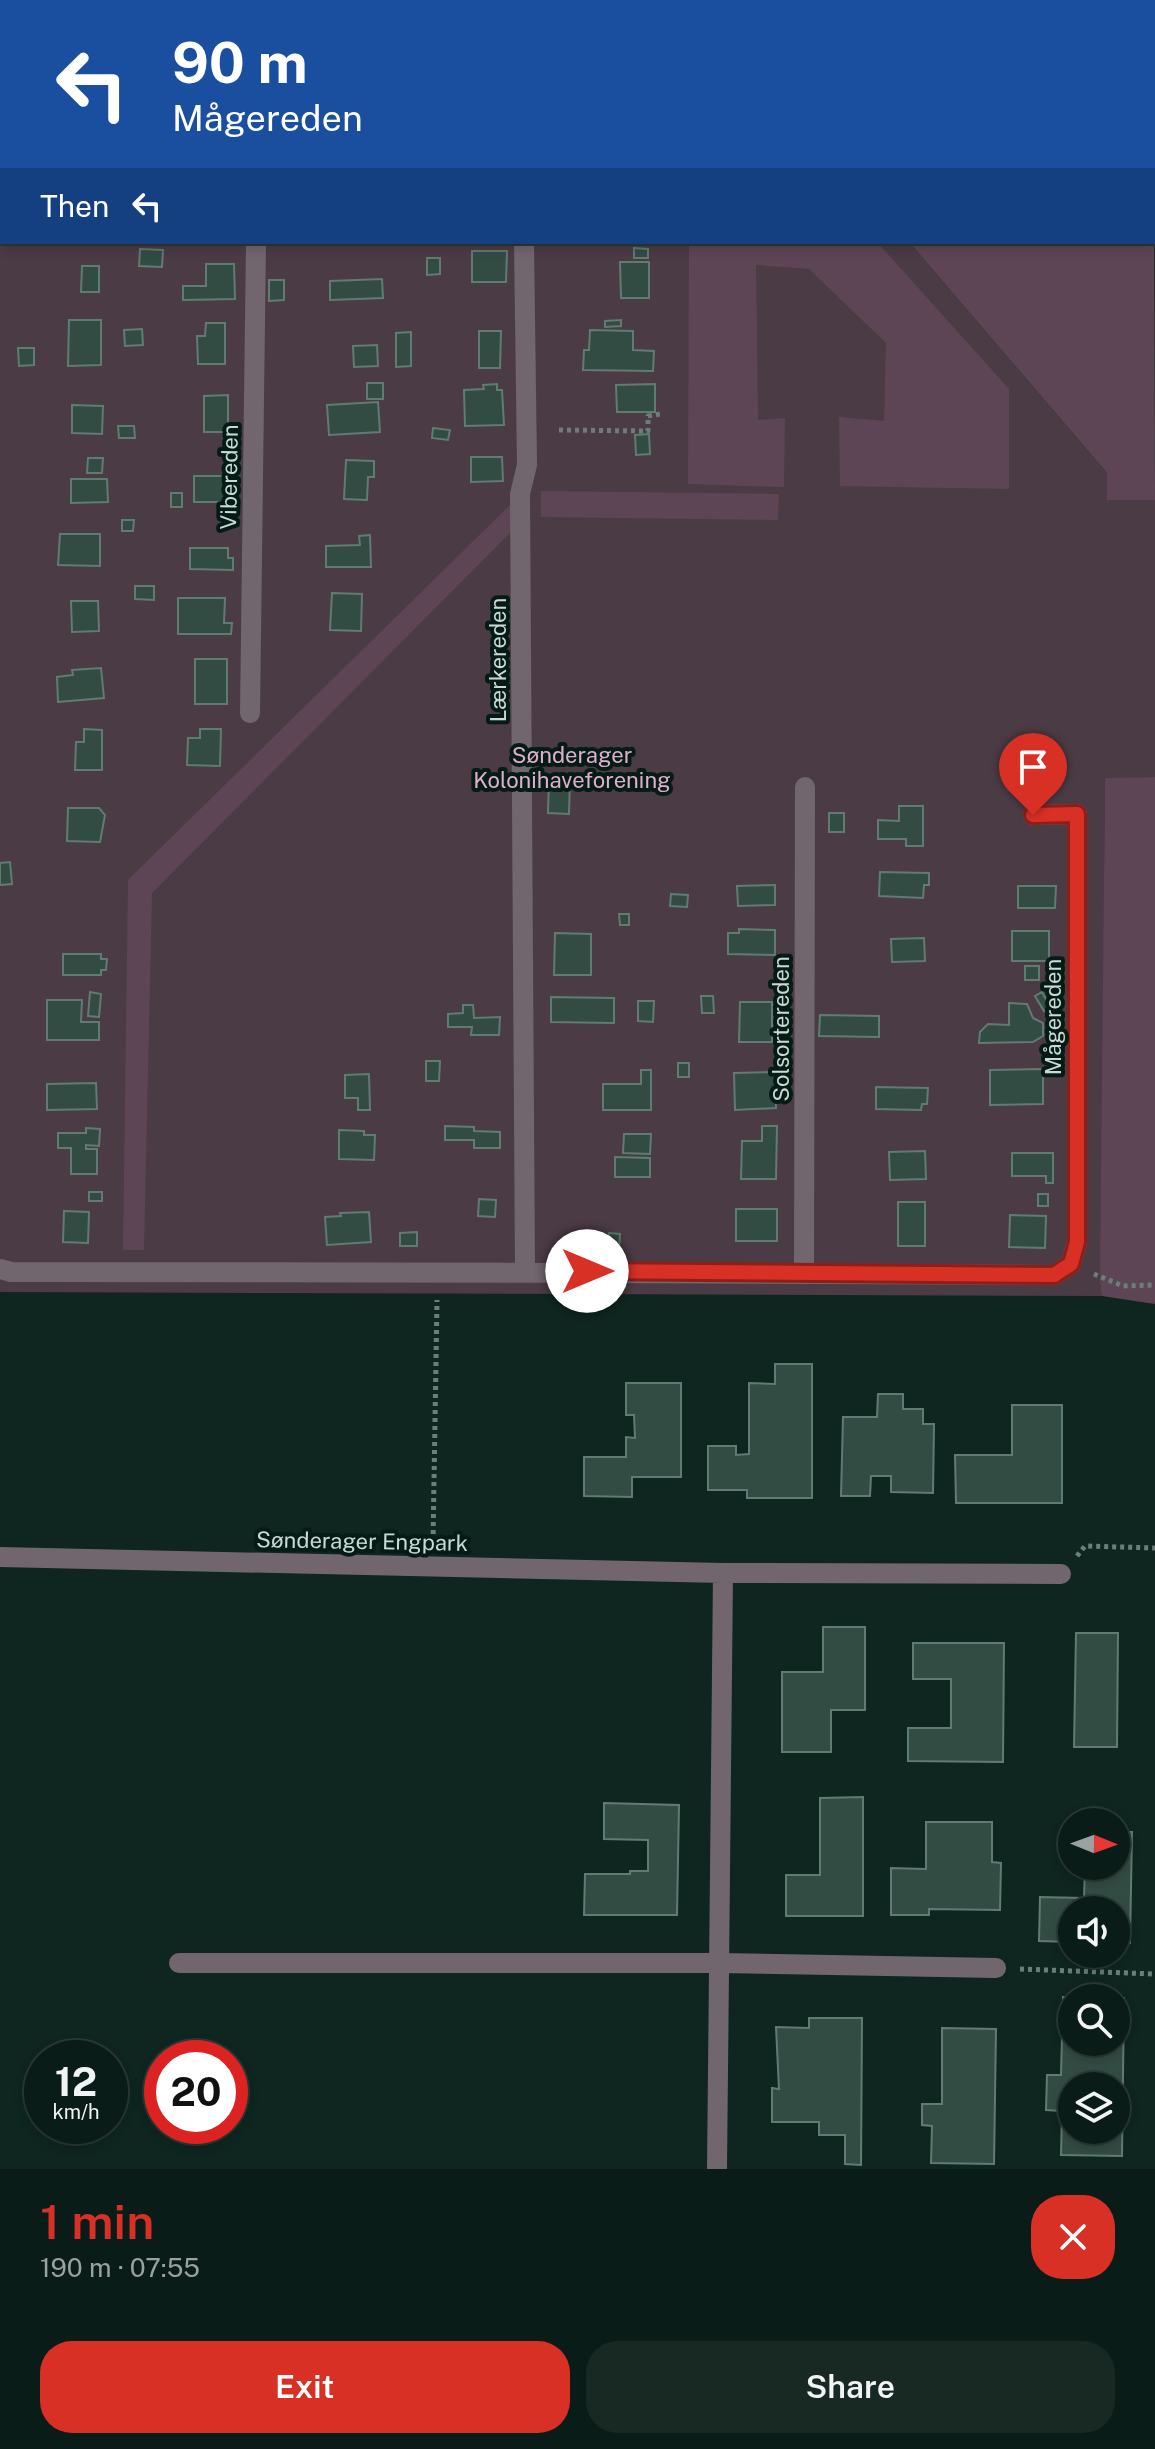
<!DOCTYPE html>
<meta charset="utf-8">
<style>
:root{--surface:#0a1c17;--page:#182924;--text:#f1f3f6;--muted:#99a1a1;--line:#2a3a36;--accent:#d93025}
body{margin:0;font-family:"Public Sans",sans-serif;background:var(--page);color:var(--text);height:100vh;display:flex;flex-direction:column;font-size:30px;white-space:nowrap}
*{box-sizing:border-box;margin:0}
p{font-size:26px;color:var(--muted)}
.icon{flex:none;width:44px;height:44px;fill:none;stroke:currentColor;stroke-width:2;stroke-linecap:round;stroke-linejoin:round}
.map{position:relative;height:2169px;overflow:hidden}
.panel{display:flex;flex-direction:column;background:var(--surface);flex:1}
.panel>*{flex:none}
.banner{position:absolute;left:0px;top:0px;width:1156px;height:244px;box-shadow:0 4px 12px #0003,0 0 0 2px var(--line);background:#1a4fa0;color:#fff;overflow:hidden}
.needle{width:52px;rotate:91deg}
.fabs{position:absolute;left:1058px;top:1808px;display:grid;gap:16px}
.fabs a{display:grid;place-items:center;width:72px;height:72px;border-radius:50%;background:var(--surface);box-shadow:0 4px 12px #0003,0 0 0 2px var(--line);font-size:40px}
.speed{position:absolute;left:24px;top:2040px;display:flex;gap:16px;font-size:40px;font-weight:700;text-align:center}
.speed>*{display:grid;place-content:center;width:104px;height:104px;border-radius:50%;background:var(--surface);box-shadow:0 4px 12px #0003,0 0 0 2px var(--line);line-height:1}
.speed small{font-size:20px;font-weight:400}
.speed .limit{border:12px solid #d22;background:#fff;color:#111}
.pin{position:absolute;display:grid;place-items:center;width:68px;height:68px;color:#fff;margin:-82px -34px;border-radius:50% 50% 50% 0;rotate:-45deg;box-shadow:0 0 8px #0007}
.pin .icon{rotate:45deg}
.me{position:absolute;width:88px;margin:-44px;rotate:90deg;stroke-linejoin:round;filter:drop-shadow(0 0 6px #0008)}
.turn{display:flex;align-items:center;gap:28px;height:168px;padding:0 40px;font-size:36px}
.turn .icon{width:104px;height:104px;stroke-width:2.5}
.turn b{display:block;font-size:56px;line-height:68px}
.then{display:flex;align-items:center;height:76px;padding:0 40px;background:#0003;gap:16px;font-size:30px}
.round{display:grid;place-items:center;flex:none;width:84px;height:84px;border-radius:32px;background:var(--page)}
.summary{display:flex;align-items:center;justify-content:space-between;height:136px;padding:0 40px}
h1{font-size:48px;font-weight:600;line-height:60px;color:var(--accent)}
.cta{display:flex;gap:16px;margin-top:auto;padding:16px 40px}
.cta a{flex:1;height:92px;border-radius:32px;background:var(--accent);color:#fff;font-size:32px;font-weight:600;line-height:92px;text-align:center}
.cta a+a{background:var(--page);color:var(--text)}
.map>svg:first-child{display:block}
.green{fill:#4b3b45}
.forest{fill:#5e4556}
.building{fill:#334c43;stroke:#607b71;stroke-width:2;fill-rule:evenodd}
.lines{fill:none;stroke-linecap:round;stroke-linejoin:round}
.path{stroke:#6b7e78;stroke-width:5;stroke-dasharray:4 4;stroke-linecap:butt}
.minor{stroke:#72666e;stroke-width:20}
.route-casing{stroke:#8d1f18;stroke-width:20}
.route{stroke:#d93025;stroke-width:14}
.labels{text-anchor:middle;stroke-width:8;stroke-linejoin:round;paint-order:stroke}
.street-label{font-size:22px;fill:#cbd9d4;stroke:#051c16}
.park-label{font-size:22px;fill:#e0aecf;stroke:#051c16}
</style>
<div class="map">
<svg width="1155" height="2169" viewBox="0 0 1155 2169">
<rect width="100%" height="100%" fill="#0e261f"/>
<path class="green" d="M 966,0 L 1155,0 L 1155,172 L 1154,2 Z
M 0,208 L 2,242 L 909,242 L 1107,473 L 1108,499 L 1155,500 L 1155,777 L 1105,779 L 1102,1296 L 0,1292 Z"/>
<path class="forest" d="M 74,0 L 965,0 L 969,2 L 22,2 Z
M 0,3 L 2,3 L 2,208 L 0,208 Z
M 1154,171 L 1155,500 L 1107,500 L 1107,473 L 909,242 L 1154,242 Z
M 689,242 L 877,242 L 1009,389 L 1009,489 L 840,486 L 839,417 L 884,421 L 886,343 L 809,269 L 756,265 L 758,420 L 785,418 L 784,487 L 688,484 Z
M 541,491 L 779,494 L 778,520 L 541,517 Z
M 514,501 L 514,529 L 152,893 L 144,1250 L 123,1250 L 128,880 Z
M 1155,777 L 1155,1304 L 1102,1296 L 1100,1280 L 1105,778 Z"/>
<path class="building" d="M 634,248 L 648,249 L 648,258 L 634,258 Z
M 140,249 L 163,250 L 162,267 L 139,266 Z
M 472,251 L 507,251 L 506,282 L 472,282 Z
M 427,258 L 440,258 L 440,274 L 427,275 Z
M 620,262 L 649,262 L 649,298 L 621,298 Z
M 206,264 L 234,264 L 235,299 L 183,300 L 183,286 L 206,286 Z
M 82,266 L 99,266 L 99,292 L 81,292 Z
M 382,279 L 383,298 L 330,300 L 330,281 Z
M 269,280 L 284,280 L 284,300 L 269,301 Z
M 69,320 L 101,320 L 101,365 L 68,366 Z
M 621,320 L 621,326 L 605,327 L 605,321 Z
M 206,323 L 225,323 L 225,364 L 198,364 L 197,336 L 205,336 Z
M 142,329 L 143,345 L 125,346 L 124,330 Z
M 590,330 L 633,331 L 633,350 L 654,351 L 653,371 L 583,370 L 584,350 L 589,350 Z
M 479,331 L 501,331 L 500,368 L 479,368 Z
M 411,332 L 411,366 L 396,367 L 396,333 Z
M 377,345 L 378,366 L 354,367 L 353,346 Z
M 18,348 L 34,348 L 34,365 L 19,366 Z
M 367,383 L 383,383 L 383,399 L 367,399 Z
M 497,384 L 497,390 L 502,390 L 504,425 L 465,426 L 464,390 L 484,389 L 483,385 Z
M 655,384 L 655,412 L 617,412 L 616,385 Z
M 228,395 L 228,432 L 204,432 L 204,396 Z
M 378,402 L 380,432 L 329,435 L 327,405 Z
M 72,405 L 103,406 L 102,434 L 72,433 Z
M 118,426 L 134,426 L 135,438 L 119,438 Z
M 433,428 L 450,430 L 448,440 L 432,438 Z
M 649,434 L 650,454 L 636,455 L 635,435 Z
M 471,457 L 502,457 L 503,481 L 471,482 Z
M 88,458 L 103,458 L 102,473 L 87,473 Z
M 346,460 L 374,461 L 374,477 L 368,477 L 367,500 L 344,499 Z
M 194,476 L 230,476 L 229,502 L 194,502 Z
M 71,479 L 107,479 L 108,502 L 71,503 Z
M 171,493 L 182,493 L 182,507 L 171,507 Z
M 122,520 L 134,520 L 133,531 L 122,531 Z
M 60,534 L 100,534 L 100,566 L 58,565 Z
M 370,535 L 371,567 L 326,567 L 326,546 L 360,545 L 359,536 Z
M 190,548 L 228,548 L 228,558 L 233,558 L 233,570 L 190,569 Z
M 135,586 L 154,586 L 154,600 L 135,599 Z
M 332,593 L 362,594 L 361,631 L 330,630 Z
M 178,598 L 225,598 L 224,623 L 232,623 L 231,634 L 178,634 Z
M 71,601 L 98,601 L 99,631 L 72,632 Z
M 195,659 L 227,659 L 227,704 L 195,704 Z
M 101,668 L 104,698 L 58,702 L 57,677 L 73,675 L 72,670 Z
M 84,729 L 102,730 L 102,770 L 75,770 L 76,742 L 84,742 Z
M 200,729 L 221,729 L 220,766 L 187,765 L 188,738 L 200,738 Z
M 549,778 L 570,778 L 569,814 L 548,813 Z
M 899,806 L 923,806 L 923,846 L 906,846 L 906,839 L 878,839 L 878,820 L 899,821 Z
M 68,808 L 99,808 L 105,815 L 100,842 L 67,841 Z
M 829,813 L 844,813 L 844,832 L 829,832 Z
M 10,862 L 12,884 L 0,885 L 0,863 Z
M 880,872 L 929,873 L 929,885 L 924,885 L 923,898 L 879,896 Z
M 775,885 L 775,905 L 738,906 L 737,886 Z
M 1018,886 L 1056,886 L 1055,908 L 1018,908 Z
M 671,894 L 688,895 L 687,907 L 670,906 Z
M 619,914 L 629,914 L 629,925 L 620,925 Z
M 739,929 L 775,930 L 775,955 L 728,954 L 728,933 L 739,933 Z
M 1012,931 L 1049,931 L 1049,961 L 1012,961 Z
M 555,933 L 591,934 L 591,975 L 554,975 Z
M 924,938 L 925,961 L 892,962 L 891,939 Z
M 63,954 L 101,954 L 101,959 L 107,959 L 106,970 L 101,970 L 101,975 L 63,975 Z
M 1025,966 L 1039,966 L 1039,980 L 1025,980 Z
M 90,992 L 101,994 L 99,1017 L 88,1016 Z
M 1042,992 L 1050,1007 L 1044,1011 L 1035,996 Z
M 701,996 L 713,996 L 714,1013 L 702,1013 Z
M 551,997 L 614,998 L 614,1023 L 551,1022 Z
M 47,1000 L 82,1000 L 81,1022 L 99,1022 L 99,1040 L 47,1040 Z
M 638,1001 L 654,1001 L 653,1022 L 638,1021 Z
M 740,1002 L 772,1002 L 772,1042 L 739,1042 Z
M 1009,1003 L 1027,1004 L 1033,1018 L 1043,1023 L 1043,1036 L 1033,1042 L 979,1043 L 980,1032 L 988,1024 L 1009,1025 Z
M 463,1005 L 473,1005 L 474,1018 L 500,1017 L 499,1035 L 471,1035 L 472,1027 L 448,1027 L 448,1014 L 463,1013 Z
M 820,1015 L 879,1016 L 879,1037 L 819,1036 Z
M 426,1061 L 440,1061 L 439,1081 L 426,1081 Z
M 678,1063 L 689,1063 L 689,1077 L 678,1077 Z
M 1043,1069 L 1043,1104 L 990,1105 L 990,1070 Z
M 641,1070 L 651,1070 L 651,1110 L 603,1110 L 603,1084 L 641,1084 Z
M 775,1072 L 776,1108 L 735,1110 L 734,1073 Z
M 369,1074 L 370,1110 L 358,1110 L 358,1098 L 345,1098 L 345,1075 Z
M 96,1083 L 97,1109 L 47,1110 L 47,1084 Z
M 876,1087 L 928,1088 L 927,1104 L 922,1104 L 921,1110 L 876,1109 Z
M 445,1126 L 474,1127 L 474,1131 L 500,1132 L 500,1148 L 474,1148 L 474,1140 L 445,1140 Z
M 762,1126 L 777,1126 L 776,1179 L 741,1179 L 742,1141 L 762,1141 Z
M 86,1128 L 100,1129 L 99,1146 L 86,1145 L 86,1149 L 97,1149 L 97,1174 L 71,1174 L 71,1148 L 58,1148 L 58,1133 L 86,1133 Z
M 339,1130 L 364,1131 L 364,1135 L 375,1135 L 374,1160 L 339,1159 Z
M 624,1134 L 651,1134 L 650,1154 L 623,1153 Z
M 925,1151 L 926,1179 L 890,1180 L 889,1152 Z
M 1012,1153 L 1053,1153 L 1053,1183 L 1046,1183 L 1046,1176 L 1012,1176 Z
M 615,1157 L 650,1158 L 650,1177 L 615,1177 Z
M 89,1192 L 102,1192 L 102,1201 L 89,1201 Z
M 1038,1194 L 1048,1194 L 1048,1206 L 1038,1206 Z
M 479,1199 L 496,1200 L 495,1217 L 478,1216 Z
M 898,1202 L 925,1202 L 925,1246 L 898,1246 Z
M 736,1209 L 777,1209 L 777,1241 L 736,1241 Z
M 64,1211 L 89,1212 L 88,1243 L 63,1242 Z
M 369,1212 L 371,1242 L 327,1245 L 325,1217 L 341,1216 L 340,1213 Z
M 1010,1215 L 1046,1216 L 1045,1248 L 1009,1247 Z
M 417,1232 L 417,1246 L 400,1246 L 400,1233 Z
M 609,1233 L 620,1234 L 619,1250 L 607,1249 Z
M 775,1364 L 812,1364 L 812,1498 L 747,1498 L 747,1490 L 708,1490 L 708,1446 L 736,1446 L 736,1455 L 749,1454 L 749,1383 L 775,1384 Z
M 626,1383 L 681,1383 L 681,1477 L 632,1477 L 632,1497 L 584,1496 L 584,1457 L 626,1457 L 626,1437 L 635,1438 L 634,1415 L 626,1415 Z
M 878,1394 L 903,1394 L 903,1409 L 923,1409 L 923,1424 L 934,1424 L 933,1493 L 891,1492 L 891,1476 L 871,1476 L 870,1496 L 841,1496 L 843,1417 L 877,1417 Z
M 1012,1405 L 1062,1405 L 1062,1503 L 956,1503 L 955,1455 L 1012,1455 Z
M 823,1627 L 865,1627 L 865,1710 L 831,1710 L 831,1752 L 782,1752 L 782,1672 L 823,1672 Z
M 1076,1633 L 1118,1633 L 1117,1747 L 1074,1747 Z
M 913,1643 L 1004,1643 L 1003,1762 L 908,1761 L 908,1728 L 951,1728 L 951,1679 L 913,1679 Z
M 863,1797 L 863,1916 L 786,1916 L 786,1875 L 820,1875 L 820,1798 Z
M 604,1803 L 679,1805 L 677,1915 L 584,1915 L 585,1874 L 630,1874 L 630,1871 L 648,1871 L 648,1840 L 604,1839 Z
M 926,1822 L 992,1822 L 992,1862 L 1001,1863 L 1000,1910 L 929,1909 L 929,1915 L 891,1915 L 891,1868 L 926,1869 Z
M 1116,1832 L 1132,1832 L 1130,1943 L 1116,1943 L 1116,1910 L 1072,1910 L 1072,1942 L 1039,1941 L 1040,1897 L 1084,1898 L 1085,1866 L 1116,1866 Z
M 1063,1997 L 1124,1998 L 1122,2156 L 1061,2155 L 1062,2111 L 1046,2110 L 1047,2075 L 1061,2075 ZM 1072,1998 L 1116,1998 L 1116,2042 L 1072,2042 ZM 1072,2086 L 1116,2086 L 1116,2130 L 1072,2130 Z
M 809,2018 L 862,2018 L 861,2165 L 845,2164 L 845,2135 L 819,2135 L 819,2122 L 772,2122 L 772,2088 L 779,2089 L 776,2027 L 809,2028 Z
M 942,2028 L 996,2029 L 994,2164 L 931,2163 L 932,2126 L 922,2125 L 922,2104 L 942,2104 Z"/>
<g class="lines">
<path class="path" d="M 1011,0 L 1015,2
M 1055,0 L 1055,2
M 1154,153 L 1155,153
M 559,430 L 648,431 L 648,416 L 660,414
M 1094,1274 L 1123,1286 L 1155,1285
M 433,1542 L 437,1300
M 1077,1556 L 1085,1546 L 1155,1548
M 1020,1969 L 1155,1974"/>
<path class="minor" d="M 0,223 L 2,223
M 524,242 L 527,465 L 520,494 L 525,1271
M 250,713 L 256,242
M 0,1269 L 11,1272 C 359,1274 706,1271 1054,1275 L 1071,1264 L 1077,1242 L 1077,814 L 1033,815
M 804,1272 L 805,787
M 0,1557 L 723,1573 L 1061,1574
M 179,1963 L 720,1963 L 996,1968
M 717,2169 L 723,1573"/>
</g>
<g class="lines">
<defs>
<path id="route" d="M 587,1271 L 1054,1275 L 1071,1264 L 1077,1242 L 1077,814 L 1033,815"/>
</defs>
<use href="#route" class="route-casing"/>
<use href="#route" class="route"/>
</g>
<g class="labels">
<g class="street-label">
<text transform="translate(229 477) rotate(-89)" y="8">Vibereden</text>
<text transform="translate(498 660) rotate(-90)" y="8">Lærkereden</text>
<text transform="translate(1053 1017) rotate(-90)" y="8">Mågereden</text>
<text transform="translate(781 1029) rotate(-90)" y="8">Solsortereden</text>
<text transform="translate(362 1541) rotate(1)" y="8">Sønderager Engpark</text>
</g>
<g class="park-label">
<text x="572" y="763">Sønderager<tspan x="572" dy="25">Kolonihaveforening</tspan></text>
</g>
</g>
</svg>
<div class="fabs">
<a><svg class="needle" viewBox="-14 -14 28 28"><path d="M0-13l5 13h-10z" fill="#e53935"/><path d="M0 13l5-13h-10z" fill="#99a1a1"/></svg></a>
<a><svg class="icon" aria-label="sound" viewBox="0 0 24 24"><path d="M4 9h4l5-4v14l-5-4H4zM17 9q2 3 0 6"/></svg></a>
<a><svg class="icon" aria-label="search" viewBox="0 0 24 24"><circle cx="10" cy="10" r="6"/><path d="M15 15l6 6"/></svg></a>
<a><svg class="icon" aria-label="layers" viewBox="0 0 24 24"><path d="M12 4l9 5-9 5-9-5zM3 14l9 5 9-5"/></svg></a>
</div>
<div class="speed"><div>12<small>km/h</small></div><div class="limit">20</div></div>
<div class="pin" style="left:1033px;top:815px;background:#d93025"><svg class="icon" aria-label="arrive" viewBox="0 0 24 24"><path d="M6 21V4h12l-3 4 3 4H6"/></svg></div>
<svg class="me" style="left:587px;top:1271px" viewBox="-20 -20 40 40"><circle r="19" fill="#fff"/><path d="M0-13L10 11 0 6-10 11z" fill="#d93025"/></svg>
<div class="banner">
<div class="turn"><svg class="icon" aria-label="left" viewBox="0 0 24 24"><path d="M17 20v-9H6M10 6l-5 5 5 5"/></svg><div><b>90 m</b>Mågereden</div></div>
<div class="then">Then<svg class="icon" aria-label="left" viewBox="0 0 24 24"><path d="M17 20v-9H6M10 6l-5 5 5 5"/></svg></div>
</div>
</div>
<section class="panel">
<div class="summary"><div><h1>1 min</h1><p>190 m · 07:55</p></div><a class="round" style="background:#d93025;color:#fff"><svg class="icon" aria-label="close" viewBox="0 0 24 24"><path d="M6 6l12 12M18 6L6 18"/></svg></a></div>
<div class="cta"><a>Exit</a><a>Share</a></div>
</section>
